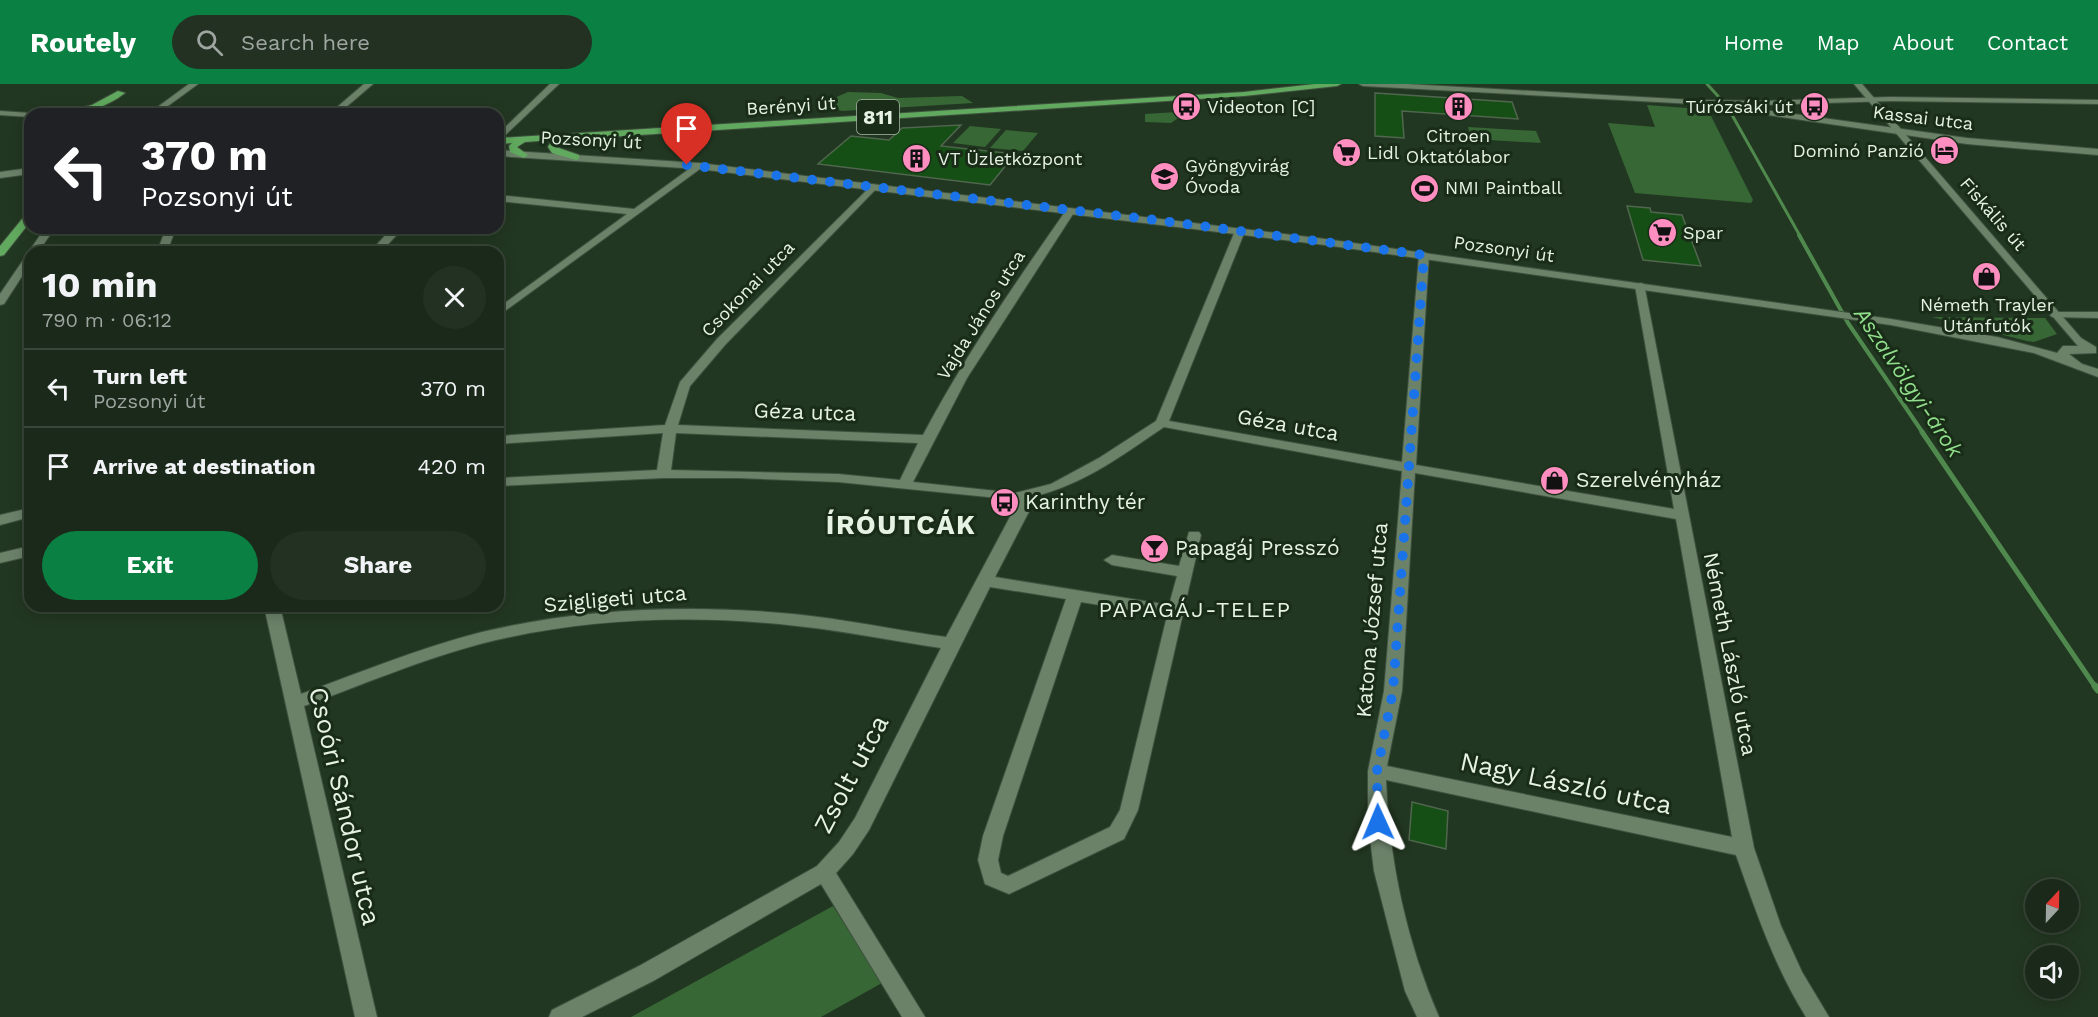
<!DOCTYPE html>
<meta charset="utf-8">
<style>
:root{--surface:#1a2919;--page:#233122;--text:#f1f3f6;--muted:#9fa6a2;--line:#384538;--accent:#0b8043}
body{margin:0;font-family:"Work Sans",sans-serif;background:var(--page);color:var(--text);height:100vh;display:flex;flex-direction:column;font-size:22px;white-space:nowrap}
*{box-sizing:border-box;margin:0}
p{font-size:20px;color:var(--muted)}
.icon{flex:none;width:33px;height:33px;fill:none;stroke:currentColor;stroke-width:2;stroke-linecap:round;stroke-linejoin:round}
.map{position:relative;flex:1;overflow:hidden}
.drawer{position:absolute;left:24px;top:162px;width:480px;height:366px;display:flex;flex-direction:column;background:var(--surface);border-radius:18px;box-shadow:0 3px 15px #0003,0 0 0 2px var(--line)}
.drawer>*{flex:none}
.hud{position:absolute;left:24px;top:24px;width:480px;height:126px;border-radius:18px;box-shadow:0 3px 15px #0003,0 0 0 2px var(--line);background:#202124;color:#fff;overflow:hidden}
.needle{width:39px;rotate:22deg}
.buttons{position:absolute;left:2025px;top:795px;display:grid;gap:12px}
.buttons a{display:grid;place-items:center;width:54px;height:54px;border-radius:50%;background:var(--surface);box-shadow:0 3px 15px #0003,0 0 0 2px var(--line);font-size:30px}
.pin{position:absolute;display:grid;place-items:center;width:51px;height:51px;color:#fff;margin:-62px -26px;border-radius:50% 50% 50% 0;rotate:-45deg;box-shadow:0 0 6px #0007}
.pin .icon{rotate:45deg}
.me{position:absolute;width:66px;margin:-33px;rotate:359deg;stroke-linejoin:round;filter:drop-shadow(0 0 4px #0008)}
.turn{display:flex;align-items:center;gap:21px;height:126px;padding:0 18px;font-size:27px}
.turn .icon{width:78px;height:78px;stroke-width:2.5}
.turn b{display:block;font-size:42px;line-height:51px}
.round{display:grid;place-items:center;flex:none;width:63px;height:63px;border-radius:32px;background:var(--page)}
.headline{display:flex;align-items:center;justify-content:space-between;height:102px;padding:0 18px}
h1{font-size:36px;font-weight:700;line-height:45px}
.cta{display:flex;gap:12px;margin-top:auto;padding:12px 18px}
.cta a{flex:1;height:69px;border-radius:36px;background:var(--accent);color:#fff;font-size:24px;font-weight:700;line-height:69px;text-align:center}
.cta a+a{background:var(--page);color:var(--text)}
ul{padding:0;list-style:none}
li{display:flex;align-items:center;gap:18px;height:78px;padding:0 18px;border-top:2px solid var(--line)}
li div{flex:1}
li b{display:block;font-size:22px}
li em{font-style:normal}
header{display:flex;align-items:center;gap:36px;box-sizing:border-box;height:84px;padding:0 30px;background:var(--accent);color:#fff}
header strong{font-size:28px}
nav{display:flex;gap:33px;margin-inline-start:auto;font-size:21px}
.search{width:420px;height:54px;background:var(--page);display:flex;align-items:center;gap:15px;box-sizing:border-box;padding:0 21px;border-radius:33px;color:var(--muted);font-size:22px}
.map>svg:first-child{display:block}
.green{fill:#386736}
.lines{fill:none;stroke-linecap:round;stroke-linejoin:round}
.stream-far3{stroke:#50894d;stroke-width:3}
.stream-far2{stroke:#50894d;stroke-width:4}
.stream-far1{stroke:#50894d;stroke-width:5}
.stream{stroke:#50894d;stroke-width:7}
.building{fill:#164f15;stroke:#50664e;stroke-width:1.5}
.street-casing{stroke:#3f513e;stroke-width:2}
.secondary-casing{stroke:#3f513e;stroke-width:2}
.primary-casing{stroke:#3f513e;stroke-width:2}
.street{fill:#6b8269;fill-rule:evenodd}
.secondary{fill:#6b8269;fill-rule:evenodd}
.primary{fill:#60a95e;fill-rule:evenodd}
.route{stroke:#1a73e8;stroke-width:10;stroke-dasharray:0 18}
.labels{text-anchor:middle;stroke-width:6;stroke-linejoin:round;paint-order:stroke}
.far-street-label{font-size:18px;fill:#e6f2e4;stroke:#192c17}
.far-poi-label{font-size:18px;fill:#e6f2e4;stroke:#192c17;text-anchor:start}
.shield{fill:#192c17;stroke:#a8b7a6;stroke-width:1.5}
.shield-label{font-size:20px;font-weight:bold;fill:#e6f2e4}
.street-label{font-size:21px;fill:#e6f2e4;stroke:#192c17}
.poi-label{font-size:21px;fill:#e6f2e4;stroke:#192c17;text-anchor:start}
.water-label{font-size:22px;font-style:italic;fill:#90de8b;stroke:#192c17}
.neighbourhood-label{font-size:22px;letter-spacing:1.5px;fill:#e6f2e4;stroke:#192c17}
.near-street-label{font-size:26px;fill:#e6f2e4;stroke:#192c17}
.district-label{font-size:27px;font-weight:bold;letter-spacing:1.5px;fill:#e6f2e4;stroke:#192c17}
</style>
<header>
<strong>Routely</strong>
<div class="search"><svg class="icon" aria-label="search" viewBox="0 0 24 24"><circle cx="10" cy="10" r="6"/><path d="M15 15l6 6"/></svg>Search here</div>
<nav><a>Home</a><a>Map</a><a>About</a><a>Contact</a></nav>
</header>
<div class="map">
<svg width="2098" height="933" viewBox="0 0 2098 933">
<rect width="100%" height="100%" fill="#223721"/>
<path class="green" d="M 848,8 L 881,9 L 898,14 L 962,12 L 973,19 L 842,27 L 834,24 L 832,15 Z
M 1647,21 L 1687,24 L 1711,32 L 1753,116 L 1751,119 L 1635,109 L 1608,39 L 1655,43 Z
M 1177,28 L 1181,32 L 1171,39 L 1145,38 L 1145,30 Z
M 970,42 L 1001,45 L 985,63 L 953,59 Z
M 1468,43 L 1536,47 L 1541,59 L 1472,55 Z
M 1006,46 L 1038,49 L 1023,67 L 990,64 Z
M 1932,233 L 2045,234 L 2057,250 L 2034,258 L 2027,257 Z
M 833,822 L 882,899 L 821,933 L 631,933 Z"/>
<g class="lines">
<path class="stream-far3" d="M 1707,0 L 1727,22 L 1800,152"/>
<path class="stream-far2" d="M 1799,151 L 1848,239 L 1923,349"/>
<path class="stream-far1" d="M 1922,348 L 2096,604"/>
<path class="stream" d="M 2095,602 L 2098,606"/>
</g>
<path class="building" d="M 1375,9 L 1512,18 L 1518,35 L 1402,27 L 1404,54 L 1375,52 Z
M 961,41 L 941,62 L 1015,70 L 990,101 L 818,80 L 851,52 L 889,56 L 902,44 Z
M 1627,122 L 1650,124 L 1651,128 L 1682,131 L 1701,182 L 1643,176 Z
M 1412,718 L 1448,727 L 1446,765 L 1409,756 Z"/>
<g class="lines">
<defs>
<path id="street" d="M 189,0 L 198,0 L 157,30 L 148,30 Z
M 364,0 L 373,0 L 338,30 L 329,30 Z
M 550,0 L 559,0 L 498,58 L 498,50 Z
M 1359,0 L 1407,0 L 1694,16 L 1760,17 L 1890,13 L 2098,16 L 2098,20 L 1890,17 L 1760,21 L 1694,20 L 1363,2 Z
M 1750,24 L 1967,54 L 2098,65 L 2098,71 L 1967,60 L 1747,28 L 1746,26 Z
M 696,80 L 704,82 L 498,232 L 498,224 L 627,130 L 498,117 L 498,111 L 634,125 Z
M 30,84 L 30,90 L 0,94 L 0,88 Z
M 873,100 L 878,103 L 876,105 L 725,261 L 690,302 L 678,341 L 923,351 C 965,272 1016,198 1067,125 L 1070,124 L 1075,127 L 967,294 L 913,398 L 1015,409 L 1051,400 L 1099,374 L 1156,337 L 1235,147 L 1240,144 L 1245,147 L 1169,337 L 1402,378 L 1419,171 L 1424,168 L 1429,171 L 1416,381 L 1674,425 L 1635,202 L 1640,199 L 1644,200 L 1754,764 L 1781,842 L 1802,888 L 1829,933 L 1806,933 C 1774,882 1756,827 1736,771 L 1386,696 C 1389,777 1407,859 1439,933 L 1417,933 L 1405,907 L 1374,787 L 1368,738 L 1368,687 L 1384,607 L 1402,387 L 1164,343 C 1121,372 1083,401 1032,413 L 1034,418 L 995,493 L 1169,521 L 1177,492 L 1112,481 L 1104,476 L 1112,471 L 1179,482 L 1189,448 L 1199,448 L 1201,451 L 1138,726 L 1124,755 L 1009,810 L 985,800 L 978,776 L 983,752 L 1066,515 L 990,503 L 869,746 L 853,770 L 836,789 L 925,933 L 902,933 L 821,800 L 655,896 L 582,933 L 549,933 L 552,926 L 639,882 L 817,782 L 839,758 L 855,734 L 941,564 C 893,557 845,547 797,542 C 692,530 582,534 480,560 C 420,576 362,601 304,622 L 377,933 L 355,933 L 264,522 L 280,522 L 301,610 C 361,588 420,564 482,548 C 583,524 690,520 793,530 C 845,535 895,546 946,553 L 1019,416 L 838,398 L 739,394 L 663,394 L 498,402 L 498,394 L 657,386 L 663,349 L 498,360 L 498,352 L 665,341 L 680,298 L 717,255 ZM 676,349 L 918,359 L 900,396 L 838,390 L 671,386 ZM 1415,389 L 1676,435 L 1732,753 L 1387,682 L 1402,607 ZM 1081,518 L 1167,532 L 1120,726 L 1110,743 L 1008,792 L 1001,789 L 998,776 L 1003,752 Z
M 45,144 L 55,144 L 38,168 L 30,168 L 30,180 L 4,220 L 0,221 L 0,210 Z
M 166,144 L 176,144 L 167,168 L 157,168 Z
M 392,144 L 403,144 L 381,168 L 370,168 Z
M 2056,228 L 2098,228 L 2098,234 L 2052,233 L 2050,231 Z
M 30,424 L 30,433 L 0,441 L 0,431 Z
M 30,462 L 30,472 L 0,479 L 0,469 Z"/>
<path id="secondary" d="M 1854,0 L 1862,0 L 2081,254 L 2096,263 L 2096,269 L 2069,270 L 2082,280 L 2098,285 L 2098,293 L 2034,269 L 1891,241 L 1325,161 L 699,85 L 498,72 L 498,66 L 699,79 L 1325,155 L 1891,235 L 1997,253 L 2057,269 L 2063,262 L 2078,262 Z
M 0,27 L 30,29 L 33,30 L 30,30 L 30,33 L 0,31 Z"/>
<path id="primary" d="M 1315,0 L 1341,0 L 1337,2 L 1244,12 L 562,56 L 556,63 L 579,71 L 579,75 L 576,76 L 552,69 L 548,63 L 552,56 L 525,58 L 517,63 L 528,71 L 524,74 L 510,68 L 509,62 L 512,59 L 498,60 L 498,54 L 1244,8 Z
M 118,7 L 125,9 C 106,24 83,30 59,30 L 92,21 Z
M 30,128 L 30,138 L 4,171 L 0,172 L 0,162 L 27,129 Z"/>
</defs>
<use href="#street" class="street-casing"/>
<use href="#secondary" class="secondary-casing"/>
<use href="#primary" class="primary-casing"/>
<use href="#street" class="street"/>
<use href="#secondary" class="secondary"/>
<use href="#primary" class="primary"/>
</g>
<g class="lines">
<path class="route" d="M 687,81 L 1155,136 L 1424,171 L 1393,607 L 1377,687 L 1378,738"/>
</g>
<defs>
<symbol id="bus-disc" viewBox="-11 -11 22 22"><circle r="9.5" fill="#fd8ebf" stroke="#192c17"/><path d="M-5-6H5V4H4V6H2V4H-2V6H-4V4H-5ZM-3.5-4V0h7V-4ZM-3.5 1.2v1.5H-2V1.2ZM2 1.2v1.5H3.5V1.2Z" fill="#111"/></symbol>
<symbol id="building-disc" viewBox="-11 -11 22 22"><circle r="9.5" fill="#fd8ebf" stroke="#192c17"/><path d="M-4-6H4V6H1V3H-1V6H-4ZM-2.5-4.3h1.7v1.8h-1.7ZM.8-4.3h1.7v1.8H.8ZM-2.5-1h1.7V.8h-1.7ZM.8-1h1.7V.8H.8Z" fill="#111"/></symbol>
<symbol id="hotel-disc" viewBox="-11 -11 22 22"><circle r="9.5" fill="#fd8ebf" stroke="#192c17"/><path d="M-6-4.5h1.5V1H6V5H4.5V3h-9V5H-6ZM-4 0a1.8 1.8 0 1 1 3.6 0ZM.5 0V-2.5h3Q6-2.5 6 0Z" fill="#111"/></symbol>
<symbol id="supermarket-disc" viewBox="-11 -11 22 22"><circle r="9.5" fill="#fd8ebf" stroke="#192c17"/><path d="M-6-5.5h2.5l.6 2H6L4.5 2H-2.5L-4.4-4H-6ZM-1.5 3.2a1.3 1.3 0 1 0 .1 0ZM3 3.2a1.3 1.3 0 1 0 .1 0Z" fill="#111"/></symbol>
<symbol id="school-disc" viewBox="-11 -11 22 22"><circle r="9.5" fill="#fd8ebf" stroke="#192c17"/><path d="M0-5L7-2L0 1L-7-2ZM-4 1L0 2.5L4 1V4Q0 6-4 4Z" fill="#111"/></symbol>
<symbol id="stadium-disc" viewBox="-11 -11 22 22"><circle r="9.5" fill="#fd8ebf" stroke="#192c17"/><path d="M0-5a6.5 5 0 1 0 0 10a6.5 5 0 1 0 0-10ZM-3.5-1.8h7v3.6h-7Z" fill="#111"/></symbol>
<symbol id="shop-disc" viewBox="-11 -11 22 22"><circle r="9.5" fill="#fd8ebf" stroke="#192c17"/><path d="M-5-2.5h2.3a2.7 3.5 0 0 1 5.4 0H5L5.5 6h-11ZM-1.5-2.5h3a1.5 2.3 0 0 0-3 0Z" fill="#111"/></symbol>
<symbol id="bar-disc" viewBox="-11 -11 22 22"><circle r="9.5" fill="#fd8ebf" stroke="#192c17"/><path d="M-6-5H6L.8 .8V4.5H3.5V6h-7V4.5H-.8V.8Z" fill="#111"/></symbol>
</defs>
<g fill-rule="evenodd">
<use href="#bus-disc" x="1170" y="6" width="33" height="33"/>
<use href="#building-disc" x="1442" y="6" width="33" height="33"/>
<use href="#bus-disc" x="1798" y="6" width="33" height="33"/>
<use href="#hotel-disc" x="1928" y="50" width="33" height="33"/>
<use href="#supermarket-disc" x="1330" y="52" width="33" height="33"/>
<use href="#building-disc" x="900" y="58" width="33" height="33"/>
<use href="#school-disc" x="1148" y="76" width="33" height="33"/>
<use href="#stadium-disc" x="1408" y="88" width="33" height="33"/>
<use href="#supermarket-disc" x="1646" y="132" width="33" height="33"/>
<use href="#shop-disc" x="1970" y="176" width="33" height="33"/>
<use href="#shop-disc" x="1538" y="380" width="33" height="33"/>
<use href="#bus-disc" x="988" y="402" width="33" height="33"/>
<use href="#bar-disc" x="1138" y="448" width="33" height="33"/>
</g>
<g class="labels">
<g class="far-street-label">
<text transform="translate(791 22) rotate(-4)" y="6">Berényi út</text>
<text transform="translate(1923 34) rotate(7)" y="6">Kassai utca</text>
<text transform="translate(591 56) rotate(3)" y="6">Pozsonyi út</text>
<text transform="translate(1993 130) rotate(49)" y="6">Fiskális út</text>
<text transform="translate(1504 165) rotate(8)" y="6">Pozsonyi út</text>
<text transform="translate(748 205) rotate(-46)" y="6">Csokonai utca</text>
<text transform="translate(981 231) rotate(-58)" y="6">Vajda János utca</text>
</g>
<g class="far-poi-label">
<text x="1207" y="29">Videoton [C]</text>
<text x="1793" y="29" text-anchor="end">Túrózsáki út</text>
<text x="1458" y="58" text-anchor="middle">Citroen<tspan x="1458" dy="21">Oktatólabor</tspan></text>
<text x="1924" y="73" text-anchor="end">Dominó Panzió</text>
<text x="1367" y="75">Lidl</text>
<text x="938" y="81">VT Üzletközpont</text>
<text x="1185" y="88">Gyöngyvirág<tspan x="1185" dy="21">Óvoda</tspan></text>
<text x="1445" y="110">NMI Paintball</text>
<text x="1683" y="155">Spar</text>
<text x="1987" y="227" text-anchor="middle">Németh Trayler<tspan x="1987" dy="21">Utánfutók</tspan></text>
</g>
<rect class="shield" x="857" y="16" width="42" height="34" rx="4.5"/>
<g class="shield-label">
<text x="878" y="40">811</text>
</g>
<g class="street-label">
<text transform="translate(805 328) rotate(2)" y="7">Géza utca</text>
<text transform="translate(1288 341) rotate(10)" y="7">Géza utca</text>
<text transform="translate(615 515) rotate(-5)" y="7">Szigligeti utca</text>
<text transform="translate(1372 536) rotate(-85)" y="7">Katona József utca</text>
<text transform="translate(1730 570) rotate(79)" y="7">Németh László utca</text>
</g>
<g class="poi-label">
<text x="1576" y="403">Szerelvényház</text>
<text x="1025" y="425">Karinthy tér</text>
<text x="1175" y="471">Papagáj Presszó</text>
</g>
<g class="water-label">
<text transform="translate(1909 298) rotate(56)" y="8">Aszalvölgyi-árok</text>
</g>
<g class="neighbourhood-label">
<text x="1195" y="533">PAPAGÁJ-TELEP</text>
</g>
<g class="near-street-label">
<text transform="translate(851 690) rotate(-62)" y="9">Zsolt utca</text>
<text transform="translate(1566 699) rotate(12)" y="9">Nagy László utca</text>
<text transform="translate(345 722) rotate(77)" y="9">Csoóri Sándor utca</text>
</g>
<g class="district-label">
<text x="901" y="450">ÍRÓUTCÁK</text>
</g>
</g>
</svg>
<div class="buttons">
<a><svg class="needle" viewBox="-14 -14 28 28"><path d="M0-13l5 13h-10z" fill="#e53935"/><path d="M0 13l5-13h-10z" fill="#9fa6a2"/></svg></a>
<a><svg class="icon" aria-label="sound" viewBox="0 0 24 24"><path d="M4 9h4l5-4v14l-5-4H4zM17 9q2 3 0 6"/></svg></a>
</div>
<div class="pin" style="left:687px;top:81px;background:#d93025"><svg class="icon" aria-label="arrive" viewBox="0 0 24 24"><path d="M6 21V4h12l-3 4 3 4H6"/></svg></div>
<svg class="me" style="left:1378px;top:738px" viewBox="-20 -20 40 40"><path d="M0-17L14 15 0 8-14 15z" fill="#1a73e8" stroke="#fff" stroke-width="4"/></svg>
<div class="hud">
<div class="turn"><svg class="icon" aria-label="left" viewBox="0 0 24 24"><path d="M17 20v-9H6M10 6l-5 5 5 5"/></svg><div><b>370 m</b>Pozsonyi út</div></div>
</div>
<section class="drawer">
<div class="headline"><div><h1>10 min</h1><p>790 m · 06:12</p></div><a class="round"><svg class="icon" aria-label="close" viewBox="0 0 24 24"><path d="M6 6l12 12M18 6L6 18"/></svg></a></div>
<ul>
<li><svg class="icon" aria-label="left" viewBox="0 0 24 24"><path d="M17 20v-9H6M10 6l-5 5 5 5"/></svg><div><b>Turn left</b><p>Pozsonyi út</p></div><em>370 m</em></li>
<li><svg class="icon" aria-label="arrive" viewBox="0 0 24 24"><path d="M6 21V4h12l-3 4 3 4H6"/></svg><div><b>Arrive at destination</b></div><em>420 m</em></li>
</ul>
<div class="cta"><a>Exit</a><a>Share</a></div>
</section>
</div>
